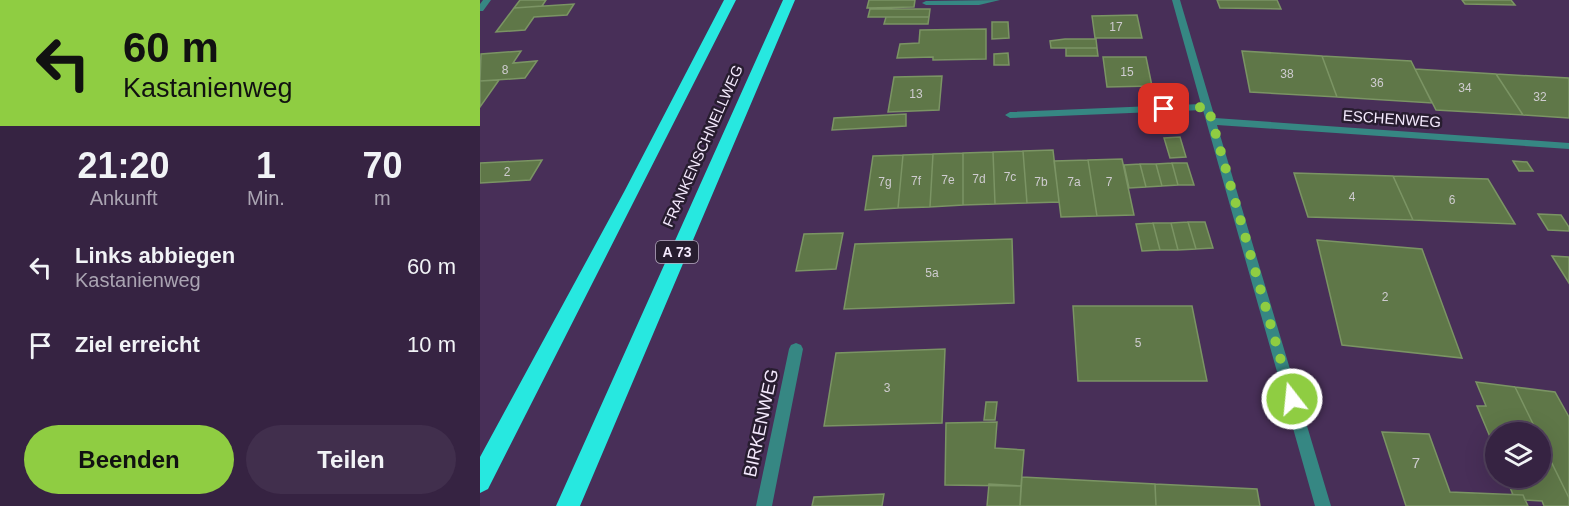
<!DOCTYPE html>
<html lang="de">
<style>
:root{--surface:#362342;--page:#412f4d;--text:#f1f3f6;--muted:#aaa4b2;--line:#50405b;--accent:#8fcd42}
body{margin:0;font-family:Arial,sans-serif;background:var(--page);color:var(--text);height:100vh;display:flex;flex-direction:column;font-size:22px;white-space:nowrap}
*{box-sizing:border-box;margin:0}
p{font-size:20px;color:var(--muted)}
.icon{flex:none;width:33px;height:33px;fill:none;stroke:currentColor;stroke-width:2;stroke-linecap:round;stroke-linejoin:round}
.map{position:relative;flex:1;overflow:hidden}
.drawer{display:flex;flex-direction:column;background:var(--surface);width:480px}
.drawer>*{flex:none}
.top-card{background:#8fcd42;color:#111;overflow:hidden}
.buttons{position:absolute;left:1005px;top:422px;display:grid;gap:12px}
.buttons a{display:grid;place-items:center;width:66px;height:66px;border-radius:50%;background:var(--surface);box-shadow:0 6px 24px #0002,0 0 0 2px var(--line);font-size:30px}
.pin{position:absolute;display:grid;place-items:center;width:51px;height:51px;color:#fff;margin:-26px;border-radius:12px;box-shadow:0 3px 9px #0006}
.me{position:absolute;width:66px;margin:-33px;rotate:344deg;stroke-linejoin:round;filter:drop-shadow(0 0 4px #0008)}
.turn{display:flex;align-items:center;gap:21px;height:126px;padding:0 24px;font-size:27px}
.turn .icon{width:78px;height:78px;stroke-width:2.5}
.turn b{display:block;font-size:42px;line-height:51px}
.eta{display:flex;justify-content:space-evenly;align-items:center;height:102px;text-align:center}
.eta b{font-size:36px;font-weight:700;line-height:42px}
.primary-button{display:flex;gap:12px;margin-top:auto;padding:12px 24px}
.primary-button a{flex:1;height:69px;border-radius:36px;background:var(--accent);color:#111;font-size:24px;font-weight:700;line-height:69px;text-align:center}
.primary-button a+a{background:var(--page);color:var(--text)}
ul{padding:0;list-style:none}
li{display:flex;align-items:center;gap:18px;height:78px;padding:0 24px}
li div{flex:1}
li b{display:block;font-size:22px}
li em{font-style:normal}
main{display:flex;flex:1;min-height:0}
.map>svg:first-child{display:block}
.building{fill:#5f7748;stroke:#7b9464;stroke-width:1.5}
.lines{fill:none;stroke-linecap:round;stroke-linejoin:round}
.street{fill:#368783;fill-rule:evenodd}
.highway{fill:#27e8e0;fill-rule:evenodd}
.route{stroke:#8fcd42;stroke-width:10;stroke-dasharray:0 18}
.labels{text-anchor:middle;stroke-width:5;stroke-linejoin:round;paint-order:stroke}
.number-label{font-size:12px;fill:#cfccd0}
.shield{fill:#281d30;stroke:#b7acc0;stroke-width:1.5}
.shield-label{font-size:14px;font-weight:bold;fill:#f4e9fd}
.street-label{font-size:15px;fill:#f4e9fd;stroke:#281d30}
.near-number-label{font-size:15px;fill:#cfccd0}
.near-street-label{font-size:18px;fill:#f4e9fd;stroke:#281d30}
</style>
<main>
<section class="drawer">
<div class="top-card">
<div class="turn"><svg class="icon" aria-label="left" viewBox="0 0 24 24"><path d="M17 20v-9H6M10 6l-5 5 5 5"/></svg><div><b>60 m</b>Kastanienweg</div></div>
</div>
<div class="eta">
<div><b>21:20</b><p>Ankunft</p></div>
<div><b>1</b><p>Min.</p></div>
<div><b>70</b><p>m</p></div>
</div>
<ul>
<li><svg class="icon" aria-label="left" viewBox="0 0 24 24"><path d="M17 20v-9H6M10 6l-5 5 5 5"/></svg><div><b>Links abbiegen</b><p>Kastanienweg</p></div><em>60 m</em></li>
<li><svg class="icon" aria-label="arrive" viewBox="0 0 24 24"><path d="M6 21V4h12l-3 4 3 4H6"/></svg><div><b>Ziel erreicht</b></div><em>10 m</em></li>
</ul>
<div class="primary-button"><a>Beenden</a><a>Teilen</a></div>
</section>
<div class="map">
<svg width="1089" height="506" viewBox="0 0 1089 506">
<rect width="100%" height="100%" fill="#482f58"/>
<path class="building" d="M 40,0 L 66,0 L 62,6 L 34,8 Z
M 389,0 L 435,0 L 434,7 L 387,8 Z
M 737,0 L 797,0 L 801,9 L 740,8 Z
M 982,0 L 1031,0 L 1035,5 L 985,4 Z
M 94,4 L 87,15 L 54,17 L 45,30 L 16,32 L 34,8 Z
M 390,9 L 450,9 L 449,17 L 388,17 Z
M 657,15 L 662,38 L 615,38 L 612,16 Z
M 406,17 L 449,17 L 448,24 L 404,24 Z
M 512,22 L 528,22 L 529,38 L 512,39 Z
M 506,29 L 506,59 L 453,60 L 453,57 L 417,58 L 420,44 L 439,43 L 440,30 Z
M 585,39 L 616,39 L 617,48 L 571,48 L 570,41 Z
M 586,48 L 617,48 L 618,56 L 586,56 Z
M 41,51 L 33,63 L 57,61 L 45,78 L 0,81 L 1,54 Z
M 762,51 L 842,56 L 857,97 L 770,92 Z
M 528,53 L 529,65 L 514,65 L 514,54 Z
M 842,56 L 931,61 L 952,103 L 857,97 Z
M 623,57 L 666,57 L 672,86 L 627,87 Z
M 935,69 L 1016,74 L 1043,115 L 956,110 Z
M 1016,74 L 1089,78 L 1089,118 L 1043,115 Z
M 462,76 L 459,110 L 408,112 L 414,77 Z
M 19,80 L 0,107 L 0,81 Z
M 426,114 L 426,126 L 352,130 L 354,118 Z
M 700,137 L 706,157 L 690,158 L 684,138 Z
M 573,150 L 579,202 L 547,203 L 543,151 Z
M 543,151 L 547,203 L 515,204 L 513,152 Z
M 513,152 L 515,204 L 483,205 L 483,153 Z
M 483,153 L 483,205 L 450,207 L 453,154 Z
M 453,154 L 450,207 L 418,208 L 423,155 Z
M 423,155 L 418,208 L 385,210 L 393,156 Z
M 642,159 L 654,215 L 617,216 L 608,160 Z
M 62,160 L 50,180 L 0,183 L 0,163 Z
M 608,160 L 617,216 L 581,217 L 574,161 Z
M 1033,161 L 1047,162 L 1053,171 L 1039,171 Z
M 692,163 L 698,185 L 682,186 L 676,164 Z
M 692,163 L 707,163 L 714,185 L 698,185 Z
M 660,164 L 676,164 L 682,186 L 666,187 Z
M 660,164 L 666,187 L 649,188 L 644,165 Z
M 814,173 L 913,176 L 933,220 L 828,217 Z
M 913,176 L 1008,179 L 1035,224 L 933,220 Z
M 1058,214 L 1081,215 L 1089,227 L 1089,231 L 1068,230 Z
M 708,222 L 725,222 L 733,248 L 716,249 Z
M 708,222 L 716,249 L 698,250 L 691,223 Z
M 673,223 L 680,250 L 662,251 L 656,224 Z
M 673,223 L 691,223 L 698,250 L 680,250 Z
M 363,233 L 356,269 L 316,271 L 324,234 Z
M 532,239 L 534,303 L 364,309 L 375,244 Z
M 837,240 L 942,249 L 982,358 L 862,345 Z
M 1072,256 L 1089,257 L 1089,283 Z
M 593,306 L 712,306 L 727,381 L 598,381 Z
M 465,349 L 462,423 L 344,426 L 356,353 Z
M 996,382 L 1035,387 L 1057,432 L 1016,432 L 1016,451 L 997,406 L 1006,406 Z
M 1035,387 L 1075,392 L 1089,417 L 1089,498 L 1060,439 L 1060,432 L 1057,432 Z
M 506,402 L 517,402 L 515,420 L 504,420 Z
M 517,422 L 515,448 L 544,450 L 541,486 L 465,485 L 466,423 Z
M 902,432 L 949,434 L 970,492 L 1043,495 L 1048,506 L 926,506 Z
M 1060,439 L 1089,498 L 1089,506 L 1064,506 L 1062,501 L 1045,500 L 1043,495 L 1033,495 L 1026,477 L 1060,477 Z
M 542,477 L 675,484 L 676,506 L 540,506 Z
M 509,484 L 541,486 L 540,506 L 507,506 Z
M 675,484 L 777,489 L 780,506 L 676,506 Z
M 404,494 L 402,506 L 332,506 L 334,497 Z"/>
<g class="lines">
<path class="street" d="M 3,0 L 11,0 L 3,11 L 0,11 L 0,4 Z
M 520,0 L 499,5 L 446,5 L 442,3 L 446,1 Z
M 692,0 L 700,0 L 735,118 L 1089,143 L 1089,149 L 737,125 L 851,506 L 835,506 L 723,110 L 530,118 L 525,115 L 530,112 L 721,104 Z
M 316,343 L 321,345 L 323,349 L 292,506 L 276,506 L 309,349 L 311,345 Z"/>
<path class="highway" d="M 244,0 L 256,0 L 8,489 L 0,493 L 0,457 L 144,192 Z
M 303,0 L 315,0 L 100,506 L 76,506 Z"/>
</g>
<g class="lines">
<path class="route" d="M 684,109 L 728,107 L 812,399"/>
</g>
<g class="labels">
<g class="number-label">
<text x="636" y="31">17</text>
<text x="25" y="74">8</text>
<text x="647" y="76">15</text>
<text x="807" y="78">38</text>
<text x="897" y="87">36</text>
<text x="985" y="92">34</text>
<text x="436" y="98">13</text>
<text x="1060" y="101">32</text>
<text x="27" y="176">2</text>
<text x="530" y="181">7c</text>
<text x="499" y="183">7d</text>
<text x="468" y="184">7e</text>
<text x="436" y="185">7f</text>
<text x="405" y="186">7g</text>
<text x="561" y="186">7b</text>
<text x="594" y="186">7a</text>
<text x="629" y="186">7</text>
<text x="872" y="201">4</text>
<text x="972" y="204">6</text>
<text x="452" y="277">5a</text>
<text x="905" y="301">2</text>
<text x="658" y="347">5</text>
<text x="407" y="392">3</text>
</g>
<rect class="shield" x="176" y="241" width="42" height="22" rx="4.5"/>
<g class="shield-label">
<text x="197" y="257">A 73</text>
</g>
<g class="street-label">
<text transform="translate(912 119) rotate(4)" y="5">ESCHENWEG</text>
<text transform="translate(223 146) rotate(-66)" y="5">FRANKENSCHNELLWEG</text>
</g>
<g class="near-number-label">
<text x="936" y="468">7</text>
</g>
<g class="near-street-label">
<text transform="translate(281 423) rotate(-78)" y="6">BIRKENWEG</text>
</g>
</g>
</svg>
<div class="buttons">
<a><svg class="icon" aria-label="layers" viewBox="0 0 24 24"><path d="M12 4l9 5-9 5-9-5zM3 14l9 5 9-5"/></svg></a>
</div>
<div class="pin" style="left:684px;top:109px;background:#d93025"><svg class="icon" aria-label="arrive" viewBox="0 0 24 24"><path d="M6 21V4h12l-3 4 3 4H6"/></svg></div>
<svg class="me" style="left:812px;top:399px" viewBox="-20 -20 40 40"><circle r="17" fill="#8fcd42" stroke="#fff" stroke-width="3"/><path d="M0-11L8 9 0 5-8 9z" fill="#fff"/></svg>
</div>
</main>
